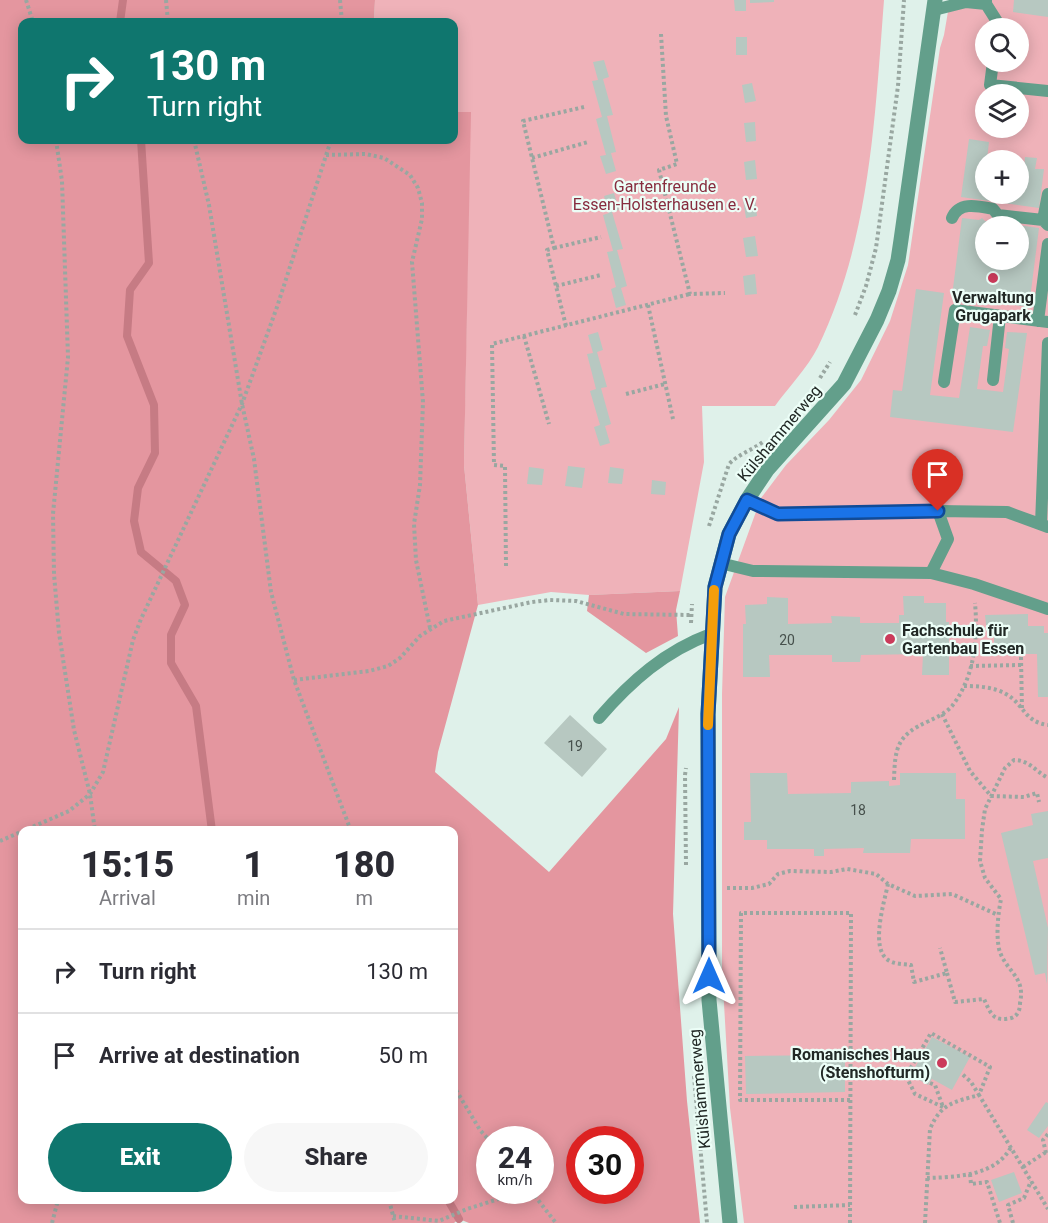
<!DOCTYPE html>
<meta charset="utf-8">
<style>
:root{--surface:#fff;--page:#f7f7f7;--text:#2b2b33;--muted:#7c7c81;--line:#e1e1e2;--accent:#0f766e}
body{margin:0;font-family:Roboto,sans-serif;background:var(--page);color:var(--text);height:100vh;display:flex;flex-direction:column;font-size:22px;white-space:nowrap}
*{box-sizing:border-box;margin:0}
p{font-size:20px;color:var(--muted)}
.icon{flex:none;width:33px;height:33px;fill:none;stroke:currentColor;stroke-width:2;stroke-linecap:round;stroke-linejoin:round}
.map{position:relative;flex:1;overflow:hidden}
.details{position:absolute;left:18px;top:826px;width:440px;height:378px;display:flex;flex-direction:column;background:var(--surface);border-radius:12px;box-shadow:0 3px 15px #0003}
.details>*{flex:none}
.guide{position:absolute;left:18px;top:18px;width:440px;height:126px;border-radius:12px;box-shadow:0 3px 15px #0003;background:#0f766e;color:#fff;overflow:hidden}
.tools{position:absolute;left:975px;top:18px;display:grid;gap:12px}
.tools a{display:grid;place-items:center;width:54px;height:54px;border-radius:50%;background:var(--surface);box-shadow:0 3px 15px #0003;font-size:30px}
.speed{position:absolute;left:476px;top:1126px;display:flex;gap:12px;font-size:30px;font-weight:700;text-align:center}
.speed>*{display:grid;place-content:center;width:78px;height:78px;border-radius:50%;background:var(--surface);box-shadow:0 3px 15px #0003;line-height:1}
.speed small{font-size:15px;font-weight:400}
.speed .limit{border:9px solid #d22;background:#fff;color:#111}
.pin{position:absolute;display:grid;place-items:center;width:51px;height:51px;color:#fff;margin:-62px -26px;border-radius:50% 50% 50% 0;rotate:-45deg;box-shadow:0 0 6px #0007}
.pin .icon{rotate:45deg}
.me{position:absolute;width:66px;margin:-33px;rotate:0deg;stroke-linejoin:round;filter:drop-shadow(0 0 4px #0008)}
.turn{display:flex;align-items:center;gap:21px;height:126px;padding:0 30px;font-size:27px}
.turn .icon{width:78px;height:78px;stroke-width:2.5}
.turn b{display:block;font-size:42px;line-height:51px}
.eta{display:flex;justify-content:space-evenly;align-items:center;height:102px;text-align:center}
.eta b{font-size:36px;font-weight:800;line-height:42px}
.action{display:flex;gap:12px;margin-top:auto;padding:12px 30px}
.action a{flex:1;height:69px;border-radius:36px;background:var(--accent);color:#fff;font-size:24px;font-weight:800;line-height:69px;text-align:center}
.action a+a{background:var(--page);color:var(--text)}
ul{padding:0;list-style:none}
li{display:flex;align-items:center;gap:18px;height:84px;padding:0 30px;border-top:2px solid var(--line)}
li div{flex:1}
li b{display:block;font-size:22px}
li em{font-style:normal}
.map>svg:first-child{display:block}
.green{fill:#efb2b9;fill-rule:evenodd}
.forest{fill:#e4969f;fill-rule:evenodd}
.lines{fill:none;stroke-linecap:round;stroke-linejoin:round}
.stream{stroke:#c67b84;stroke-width:8}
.building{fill:#b7c8c1}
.path{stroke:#99a7a1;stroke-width:4;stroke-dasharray:3 3;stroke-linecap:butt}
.lane{stroke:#639f8b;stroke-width:12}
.street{stroke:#639f8b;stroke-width:15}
.route-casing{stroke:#114b97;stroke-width:15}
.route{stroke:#1a73e8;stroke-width:10}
.slow{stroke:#f59e0b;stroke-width:10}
.poi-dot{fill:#cb3b5b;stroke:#ecfef7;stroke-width:2}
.labels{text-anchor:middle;stroke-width:4.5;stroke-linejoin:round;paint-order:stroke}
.number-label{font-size:14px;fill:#46504c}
.park-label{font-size:16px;fill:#872c3e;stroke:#ecfef7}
.poi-label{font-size:16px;font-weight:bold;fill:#212825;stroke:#ecfef7}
.street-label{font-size:16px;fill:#212825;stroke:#ecfef7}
</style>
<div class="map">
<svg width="1048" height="1223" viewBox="0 0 1048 1223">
<rect width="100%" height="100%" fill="#dff1ea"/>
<path class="green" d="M 375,0 L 884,0 C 875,117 870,240 818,347 C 808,367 788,388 775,406 L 702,406 L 704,462 L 680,591 L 589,595 L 551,592 L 478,605 L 464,465 L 470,112 L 453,112 L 453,22 L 374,22 Z
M 950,0 L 1048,0 L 1048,1223 L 744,1223 L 730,1108 L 722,969 L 722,694 L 725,597 L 761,498 L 786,465 L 829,420 L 861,380 L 890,321 L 908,265 L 940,48 L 944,35 ZM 986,28 L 1018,28 L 1018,62 L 986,62 ZM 986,94 L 1018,94 L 1018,128 L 986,128 ZM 986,160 L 1018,160 L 1018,194 L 986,194 ZM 986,226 L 1018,226 L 1018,260 L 986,260 Z"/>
<path class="forest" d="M 0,0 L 375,0 L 374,22 L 22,22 L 22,140 L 453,140 L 453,112 L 471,112 L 464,465 L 478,605 L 438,752 L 435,772 L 549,872 L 666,739 L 679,707 L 673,914 L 687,1101 L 700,1223 L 469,1223 L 459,1219 L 454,1223 L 0,1223 ZM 22,831 L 453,831 L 453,1200 L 22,1200 ZM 489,1140 L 540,1140 L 540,1191 L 489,1191 ZM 579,1140 L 630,1140 L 630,1191 L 579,1191 Z
M 680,591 L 676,610 L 678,636 L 646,653 L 587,611 L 589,595 Z"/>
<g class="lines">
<path class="stream" d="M 120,22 L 123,0
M 141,140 L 149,263 L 130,290 L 127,336 L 154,405 L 155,453 L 138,488 L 134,521 L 141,552 L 176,581 L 185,605 L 171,635 L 171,663 L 196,706 L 212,831
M 448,1200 L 459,1219"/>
</g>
<path class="building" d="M 734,0 L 746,0 L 746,11 L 735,11 Z
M 750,0 L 774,0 L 774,2 L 750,3 Z
M 1014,0 L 1048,0 L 1048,17 L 1013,12 Z
M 736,37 L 747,37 L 747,55 L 736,55 Z
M 604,60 L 609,77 L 603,79 L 613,115 L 607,116 L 616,152 L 611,153 L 616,171 L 606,174 L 600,156 L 606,155 L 596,119 L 602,117 L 592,81 L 598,80 L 593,62 Z
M 752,83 L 756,101 L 745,103 L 742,85 Z
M 755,122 L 756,141 L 746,142 L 744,123 Z
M 969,139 L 989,142 L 987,160 L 986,160 L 986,194 L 1018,194 L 1018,185 L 1022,186 L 1025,157 L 1037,158 L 1035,169 L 1044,169 L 1039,208 L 961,197 Z
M 755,160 L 757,179 L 746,180 L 744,162 Z
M 614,193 L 619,210 L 612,212 L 623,249 L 617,250 L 627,286 L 621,288 L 626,305 L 616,308 L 611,289 L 616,287 L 607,252 L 613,251 L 603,215 L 609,213 L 604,196 Z
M 755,198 L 757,216 L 746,218 L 743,200 Z
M 962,218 L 979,220 L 982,218 L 985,221 L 1015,225 L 986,226 L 986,260 L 1018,260 L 1018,225 L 1039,228 L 1029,307 L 952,296 Z
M 755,236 L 758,256 L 746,257 L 743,238 Z
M 755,274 L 757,294 L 745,295 L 743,276 Z
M 916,289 L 944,293 L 930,395 L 959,398 L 970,327 L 990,330 L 987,346 L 983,346 L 977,389 L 1003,392 L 1009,349 L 1005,348 L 1007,332 L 1027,333 L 1013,432 L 890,417 L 893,390 L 902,391 Z
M 598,332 L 603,350 L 597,352 L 607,387 L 601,388 L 611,424 L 605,426 L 610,443 L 600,446 L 594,427 L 600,425 L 590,391 L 596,389 L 587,354 L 593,353 L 588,335 Z
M 568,466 L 585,468 L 582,488 L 565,486 Z
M 529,467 L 544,469 L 542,485 L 527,484 Z
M 610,467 L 624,469 L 622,484 L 608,483 Z
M 652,480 L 666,482 L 665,495 L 651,494 Z
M 903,596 L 924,596 L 924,603 L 946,603 L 946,622 L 949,622 L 949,675 L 922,675 L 923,654 L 861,655 L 860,662 L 832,662 L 832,655 L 769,655 L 770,677 L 743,677 L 743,624 L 746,624 L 745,605 L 767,604 L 767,597 L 788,598 L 788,624 L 832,623 L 831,616 L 860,617 L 860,623 L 899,623 L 899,615 L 904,615 Z
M 1028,614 L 1028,626 L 1044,626 L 1044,633 L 1048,633 L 1048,697 L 1038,697 L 1037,654 L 994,654 L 994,635 L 987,634 L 985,615 Z
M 570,715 L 607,749 L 582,777 L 544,743 Z
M 750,773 L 787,773 L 788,794 L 851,793 L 851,782 L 889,781 L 889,786 L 900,785 L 900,773 L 956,773 L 956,799 L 965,799 L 965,839 L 911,839 L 910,853 L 863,853 L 864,848 L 824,849 L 824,856 L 814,856 L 814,849 L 767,849 L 767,840 L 744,840 L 744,822 L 751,822 Z
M 1048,811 L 1048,858 L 1033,861 L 1048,928 L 1047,984 L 1045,973 L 1035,975 L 1001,833 L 1033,825 L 1031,814 Z
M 932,1037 L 970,1057 L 952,1090 L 932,1079 L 928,1085 L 916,1078 L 919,1072 L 914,1069 Z
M 845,1055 L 845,1092 L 746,1094 L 745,1056 Z
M 1046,1102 L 1048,1103 L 1048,1126 L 1039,1138 L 1027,1130 Z
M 1014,1172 L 1022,1193 L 999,1202 L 991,1180 Z"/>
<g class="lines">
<path class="path" d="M 26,0 L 33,22
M 166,0 L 168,22
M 340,0 L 342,22
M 661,34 L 666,116 L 677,164 L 659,170 L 690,294 L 725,293
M 56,140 L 62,181 L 68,357 L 53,514 L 54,574 L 59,633 L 74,730 L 90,794 L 95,831
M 194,140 L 209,205 L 242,404 L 254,459 L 271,592 L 294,680 L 351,831
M 326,155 L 366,154 L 384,158 L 410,175 L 418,188 L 422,203 L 422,219 L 412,262 L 423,402 L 420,485 L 414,524 L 416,560 L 430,628
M 532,158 L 588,142
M 554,248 L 601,237
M 556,286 L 601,275
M 648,305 L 673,419
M 855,315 L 866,286 L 876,248 L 898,86 L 904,0
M 566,326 L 547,250 L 554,248 L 523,121 L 584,107
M 524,336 L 549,424
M 820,378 L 830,362
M 626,394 L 665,384
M 709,526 L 729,464 C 739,454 752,450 763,442
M 506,566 L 505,466 L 494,465 L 492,344 L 690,294
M 691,623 L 692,604
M 1021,657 L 1022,710
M 970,666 L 1021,665
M 294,680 L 369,671 L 388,666 L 400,658 L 420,636 L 444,621 L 532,602 L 550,600 L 576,601 L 624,614 L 690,615
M 964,686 C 978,686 994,687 1006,694 C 1024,704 1024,722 1048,725
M 942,714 L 970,771 L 991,796 L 1024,797 L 1037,793 L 1039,802
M 894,780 C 895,747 897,735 929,721 C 937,717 946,713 952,706 C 975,677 978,637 975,603
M 0,841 L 69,811 L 90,794 L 103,772 L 133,640 L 141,619 L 242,404 L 277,307 L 331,140
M 686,865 L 685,775 L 686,768
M 888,884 C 884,903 870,948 888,960 C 894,964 903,964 911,965 L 914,982 L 947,973 L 940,948
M 727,888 L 752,888 L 769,884 L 778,874 L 790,871 L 831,872 L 847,869 L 876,874 L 888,884 L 915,896 L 952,894 L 998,915
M 947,973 L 955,1002 L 984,999 C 987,1005 990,1015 997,1018 C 1002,1020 1012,1019 1015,1016 C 1019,1013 1020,1008 1020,1003 C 1026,976 1005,971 999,949 C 996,933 998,915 1001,899 L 985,878 L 980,861 L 982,830 L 985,809 L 1005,768 L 1014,760 C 1029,760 1035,771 1048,778
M 694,1076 L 707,1223
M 930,1083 L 935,1085 L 943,1107
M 453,1085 L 480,1130 L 489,1140
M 943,1107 L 915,1094 L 906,1076 L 931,1033 L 990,1067 L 979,1095 L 971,1082 L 961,1073
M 1046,1153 L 1043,1140 L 1048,1134
M 1023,1167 L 1046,1152
M 970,1174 L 971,1184 L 987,1182 L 1000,1223
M 927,1178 C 956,1177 996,1176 1011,1147
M 531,1191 L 556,1223
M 389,1200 L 395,1223
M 794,1207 L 850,1205
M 393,1216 L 439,1221 L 467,1209 L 524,1191
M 52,1223 L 58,1200
M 850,1223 L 851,913 L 741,913 L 740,1100 L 850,1100
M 925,1223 L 930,1129 C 941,1103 954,1102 979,1095 L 1048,1209
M 1013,1223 L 1008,1205 L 1024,1198 L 1031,1181"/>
<path class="lane" d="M 986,0 L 986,4 L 998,23 L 997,28
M 934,10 L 966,2 L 986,4
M 993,62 L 990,85 L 1048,91
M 952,218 C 959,201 978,206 993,209 L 998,215 L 1043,220
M 1048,225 L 1043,220 L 1048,194
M 1038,321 L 1048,244
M 993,380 L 1000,316
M 944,382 L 955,310 L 1048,322
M 938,511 L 1007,512 L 1048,527
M 1041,524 L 1048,343
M 720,563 L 753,571 L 931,573 L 948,539 L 938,511 L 778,514 L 747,500
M 931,573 L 974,584 L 1048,609
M 599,718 C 631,681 665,651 711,634"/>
<path class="street" d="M 730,1223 L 709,1000 L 708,714 L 715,587 L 729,534 L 747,500 L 767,470 L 844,384 L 877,320 L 889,291 L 898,260 L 901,240 L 935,0"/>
</g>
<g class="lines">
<defs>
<path id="route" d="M 709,976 L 708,714 L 715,587 L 729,534 L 747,500 L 778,514 L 938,511"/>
</defs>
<use href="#route" class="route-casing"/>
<use href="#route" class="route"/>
<path class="slow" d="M 708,725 L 714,590"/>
</g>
<g class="poi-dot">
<circle cx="993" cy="278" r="6"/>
<circle cx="890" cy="639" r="6"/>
<circle cx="942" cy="1063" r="6"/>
</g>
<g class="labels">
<g class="number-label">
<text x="787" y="645">20</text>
<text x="575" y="751">19</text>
<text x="858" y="815">18</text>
</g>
<g class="park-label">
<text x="665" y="192">Gartenfreunde<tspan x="665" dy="18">Essen-Holsterhausen e. V.</tspan></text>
</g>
<g class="poi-label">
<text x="993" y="303">Verwaltung<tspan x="993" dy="18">Grugapark</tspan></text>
<text x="902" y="636" text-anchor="start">Fachschule für<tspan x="902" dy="18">Gartenbau Essen</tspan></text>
<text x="930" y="1060" text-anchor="end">Romanisches Haus<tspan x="930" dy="18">(Stenshofturm)</tspan></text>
</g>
<g class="street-label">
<text transform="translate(779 433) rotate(-50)" y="6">Külshammerweg</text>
<text transform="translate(699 1089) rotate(-95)" y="6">Külshammerweg</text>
</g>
</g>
</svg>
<div class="tools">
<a><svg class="icon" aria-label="search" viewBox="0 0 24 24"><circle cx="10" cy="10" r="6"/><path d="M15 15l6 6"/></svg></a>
<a><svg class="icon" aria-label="layers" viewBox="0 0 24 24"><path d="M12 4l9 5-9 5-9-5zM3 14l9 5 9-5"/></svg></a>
<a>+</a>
<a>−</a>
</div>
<div class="speed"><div>24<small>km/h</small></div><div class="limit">30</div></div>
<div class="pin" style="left:938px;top:511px;background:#d93025"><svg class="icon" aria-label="arrive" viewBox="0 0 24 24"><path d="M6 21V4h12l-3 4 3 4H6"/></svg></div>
<svg class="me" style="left:709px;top:976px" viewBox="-20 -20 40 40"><path d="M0-17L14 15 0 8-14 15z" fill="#1a73e8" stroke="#fff" stroke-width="4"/></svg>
<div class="guide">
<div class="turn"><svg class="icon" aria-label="right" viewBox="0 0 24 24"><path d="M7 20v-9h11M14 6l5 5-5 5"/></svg><div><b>130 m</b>Turn right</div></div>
</div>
<section class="details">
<div class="eta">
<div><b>15:15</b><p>Arrival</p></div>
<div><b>1</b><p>min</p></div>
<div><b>180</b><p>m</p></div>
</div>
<ul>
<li><svg class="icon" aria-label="right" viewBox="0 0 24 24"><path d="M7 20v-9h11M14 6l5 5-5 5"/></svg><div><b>Turn right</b></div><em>130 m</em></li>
<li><svg class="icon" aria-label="arrive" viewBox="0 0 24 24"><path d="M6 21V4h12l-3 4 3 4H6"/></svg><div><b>Arrive at destination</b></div><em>50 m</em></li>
</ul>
<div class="action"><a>Exit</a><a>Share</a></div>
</section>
</div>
